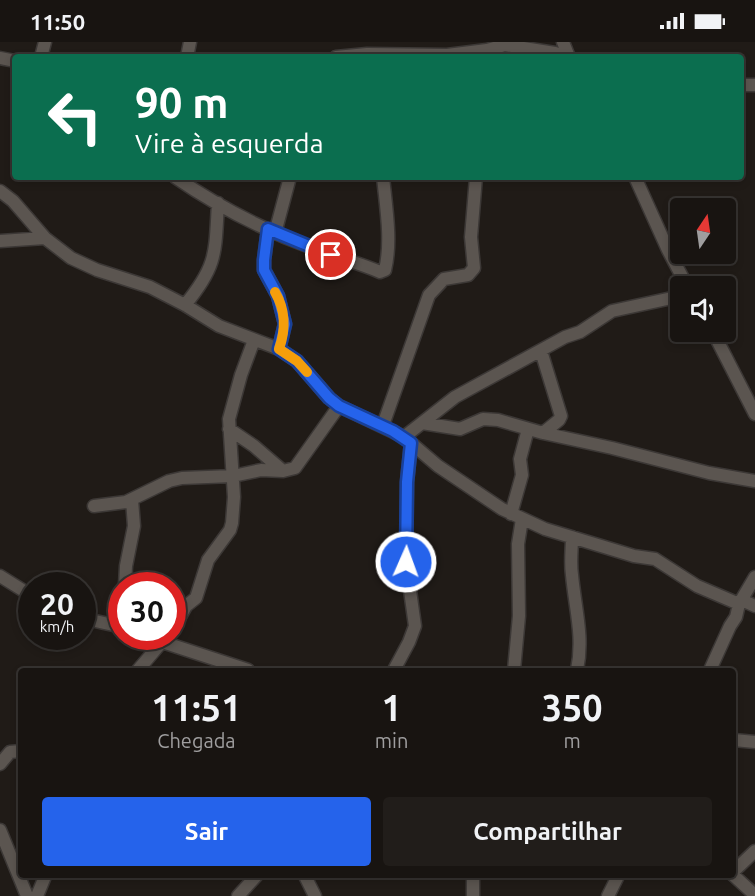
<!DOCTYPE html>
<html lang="pt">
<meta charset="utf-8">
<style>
:root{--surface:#181411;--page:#211d1a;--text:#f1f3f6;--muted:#9f9e9f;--line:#363331;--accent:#2563eb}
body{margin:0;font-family:Ubuntu,sans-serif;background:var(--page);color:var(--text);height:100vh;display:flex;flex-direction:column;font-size:22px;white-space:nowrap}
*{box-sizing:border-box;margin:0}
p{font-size:20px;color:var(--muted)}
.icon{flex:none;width:33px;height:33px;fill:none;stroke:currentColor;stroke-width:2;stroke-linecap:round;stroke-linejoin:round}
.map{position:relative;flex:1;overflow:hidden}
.sheet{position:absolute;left:18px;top:626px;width:718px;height:210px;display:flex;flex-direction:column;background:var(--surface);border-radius:6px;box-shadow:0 3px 9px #0003,0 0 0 2px var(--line)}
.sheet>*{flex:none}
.banner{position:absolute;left:12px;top:12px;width:732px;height:126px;border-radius:6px;box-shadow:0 3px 9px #0003,0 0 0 2px var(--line);background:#0b6e4f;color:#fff;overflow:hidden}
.needle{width:39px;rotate:13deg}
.tools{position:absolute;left:670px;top:156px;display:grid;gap:12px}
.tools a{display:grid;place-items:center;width:66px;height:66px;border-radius:6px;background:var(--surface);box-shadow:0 3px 9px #0003,0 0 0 2px var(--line);font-size:30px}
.speed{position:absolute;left:18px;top:530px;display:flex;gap:12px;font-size:30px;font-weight:700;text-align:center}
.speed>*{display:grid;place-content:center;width:78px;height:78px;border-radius:50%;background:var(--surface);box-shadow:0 3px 9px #0003,0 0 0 2px var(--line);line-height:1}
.speed small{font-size:15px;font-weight:400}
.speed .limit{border:9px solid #d22;background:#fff;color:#111}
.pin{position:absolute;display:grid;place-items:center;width:51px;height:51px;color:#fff;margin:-26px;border:3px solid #fff;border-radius:50%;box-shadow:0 2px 6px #0007}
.me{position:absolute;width:66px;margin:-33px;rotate:2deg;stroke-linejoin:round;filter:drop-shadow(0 0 4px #0008)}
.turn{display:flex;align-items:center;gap:21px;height:126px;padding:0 24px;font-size:27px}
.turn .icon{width:78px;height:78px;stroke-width:2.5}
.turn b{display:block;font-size:42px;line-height:51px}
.eta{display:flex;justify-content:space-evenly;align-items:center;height:102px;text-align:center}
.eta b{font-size:36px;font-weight:600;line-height:42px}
.cta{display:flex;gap:12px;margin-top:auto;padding:12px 24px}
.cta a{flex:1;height:69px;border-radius:6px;background:var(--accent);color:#fff;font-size:24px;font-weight:600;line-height:69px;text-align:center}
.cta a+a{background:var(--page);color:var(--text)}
.status{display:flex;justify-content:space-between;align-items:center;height:42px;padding:0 30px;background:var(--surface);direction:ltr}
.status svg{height:16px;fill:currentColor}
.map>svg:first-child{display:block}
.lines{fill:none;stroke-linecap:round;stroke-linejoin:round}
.minor-casing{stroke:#3c3836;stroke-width:15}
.minor{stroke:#5b5550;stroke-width:12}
.route-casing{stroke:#184099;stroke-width:15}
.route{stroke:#2563eb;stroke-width:10}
.slow{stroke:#f59e0b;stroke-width:10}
</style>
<div class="status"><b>11:50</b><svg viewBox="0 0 49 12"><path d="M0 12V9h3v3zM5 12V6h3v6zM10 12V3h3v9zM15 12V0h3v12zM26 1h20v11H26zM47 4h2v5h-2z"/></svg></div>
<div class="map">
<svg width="755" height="854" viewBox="0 0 755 854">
<rect width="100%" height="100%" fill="#201b17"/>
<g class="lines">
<defs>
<path id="minor" d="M 563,0 L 569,15
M 41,15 L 45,0
M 187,15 L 190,0
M 336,15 L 367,12 L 447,13 L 487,8 L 505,3 L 555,11 L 567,15
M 0,16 L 15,19
M 741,43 L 755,43
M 175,135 C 217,164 266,189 315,207 C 336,215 359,221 380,230 L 385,228 C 392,199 386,165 383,135
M 635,135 L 668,208 L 687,244
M 0,149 L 13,159 L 45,196 L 71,216 L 97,228 L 150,245 L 185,263 L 219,284 L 279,307 L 297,319 L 329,356 L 339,364 L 404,395 L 438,424 L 502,467 L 545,487 L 634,514 L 655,517 L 697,544 L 739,562
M 268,187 L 264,218 L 264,228 L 278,254 L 285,282 L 279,307
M 275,191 L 290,135
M 0,199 L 45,196
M 185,263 C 218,223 215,210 218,161
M 713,290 L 755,372
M 541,309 L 561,374 L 559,378 L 543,391
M 422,381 L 460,387 L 483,377 L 498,378 L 543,391 L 612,406 L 709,431 L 755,439
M 383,383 L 429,253 L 444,237 L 468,233 L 474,226 L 471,195 L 476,135
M 229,387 L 254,404 L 283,429
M 404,395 L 455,355 L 565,295 L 580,290 L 612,269 L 681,254
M 94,464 L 126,460 L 169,439 L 182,436 L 233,434 L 261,428 L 283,429 L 295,426 L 339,364
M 511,472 L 522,433 L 520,417 L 528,387
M 572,495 C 572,507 570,520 572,533 C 575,566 584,595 577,628
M 0,534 L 32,554
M 125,543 L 126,524 L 134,484 L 132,458
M 742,558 L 755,564
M 82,576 L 122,585
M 172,589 L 186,564 L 196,556 L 208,518 L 230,488 L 232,481 L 234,455 L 229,377 L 241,333 L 254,298
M 144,594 L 248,628
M 138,628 L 161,601
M 394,628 L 409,600 L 415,584 L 406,520 L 407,440 L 411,401
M 514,628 L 519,574 L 518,502 L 522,477
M 710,628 L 730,584 L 736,575 L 739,562 L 755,535
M 734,698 L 755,700
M 0,722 L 10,710 L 21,709
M 0,788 L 27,854
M 734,829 L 755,809
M 304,832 L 315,854
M 473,832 L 473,854
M 732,832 L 755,853
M 37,854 L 46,832
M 238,854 L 258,832
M 608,854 L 619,832"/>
</defs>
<use href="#minor" class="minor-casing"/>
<use href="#minor" class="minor"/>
</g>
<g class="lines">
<defs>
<path id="route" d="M 331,213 L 268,187 L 264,218 L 264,228 L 278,254 L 285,282 L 279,307 L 297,319 L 329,356 L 339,364 L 393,389 L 411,401 L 407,440 L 406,520"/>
</defs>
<use href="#route" class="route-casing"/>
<use href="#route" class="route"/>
<path class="slow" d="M 275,250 C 286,269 286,287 279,307 L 297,319 L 307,330"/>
</g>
</svg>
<div class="tools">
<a><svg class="needle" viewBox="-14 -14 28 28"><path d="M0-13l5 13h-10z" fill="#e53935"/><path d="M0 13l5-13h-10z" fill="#9f9e9f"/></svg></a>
<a><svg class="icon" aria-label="sound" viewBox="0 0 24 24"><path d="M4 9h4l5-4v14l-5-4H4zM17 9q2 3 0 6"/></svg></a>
</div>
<div class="speed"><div>20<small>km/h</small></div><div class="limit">30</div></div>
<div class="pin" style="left:331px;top:213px;background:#d93025"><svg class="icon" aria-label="arrive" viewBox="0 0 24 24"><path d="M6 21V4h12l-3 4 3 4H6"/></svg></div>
<svg class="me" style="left:406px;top:520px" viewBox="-20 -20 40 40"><circle r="17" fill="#2563eb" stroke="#fff" stroke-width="3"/><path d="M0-11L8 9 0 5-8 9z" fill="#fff"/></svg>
<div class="banner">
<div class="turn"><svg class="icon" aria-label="left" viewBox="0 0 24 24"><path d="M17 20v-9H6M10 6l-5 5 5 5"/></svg><div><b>90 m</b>Vire à esquerda</div></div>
</div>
<section class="sheet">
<div class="eta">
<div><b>11:51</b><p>Chegada</p></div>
<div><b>1</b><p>min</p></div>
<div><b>350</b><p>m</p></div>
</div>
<div class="cta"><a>Sair</a><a>Compartilhar</a></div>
</section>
</div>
